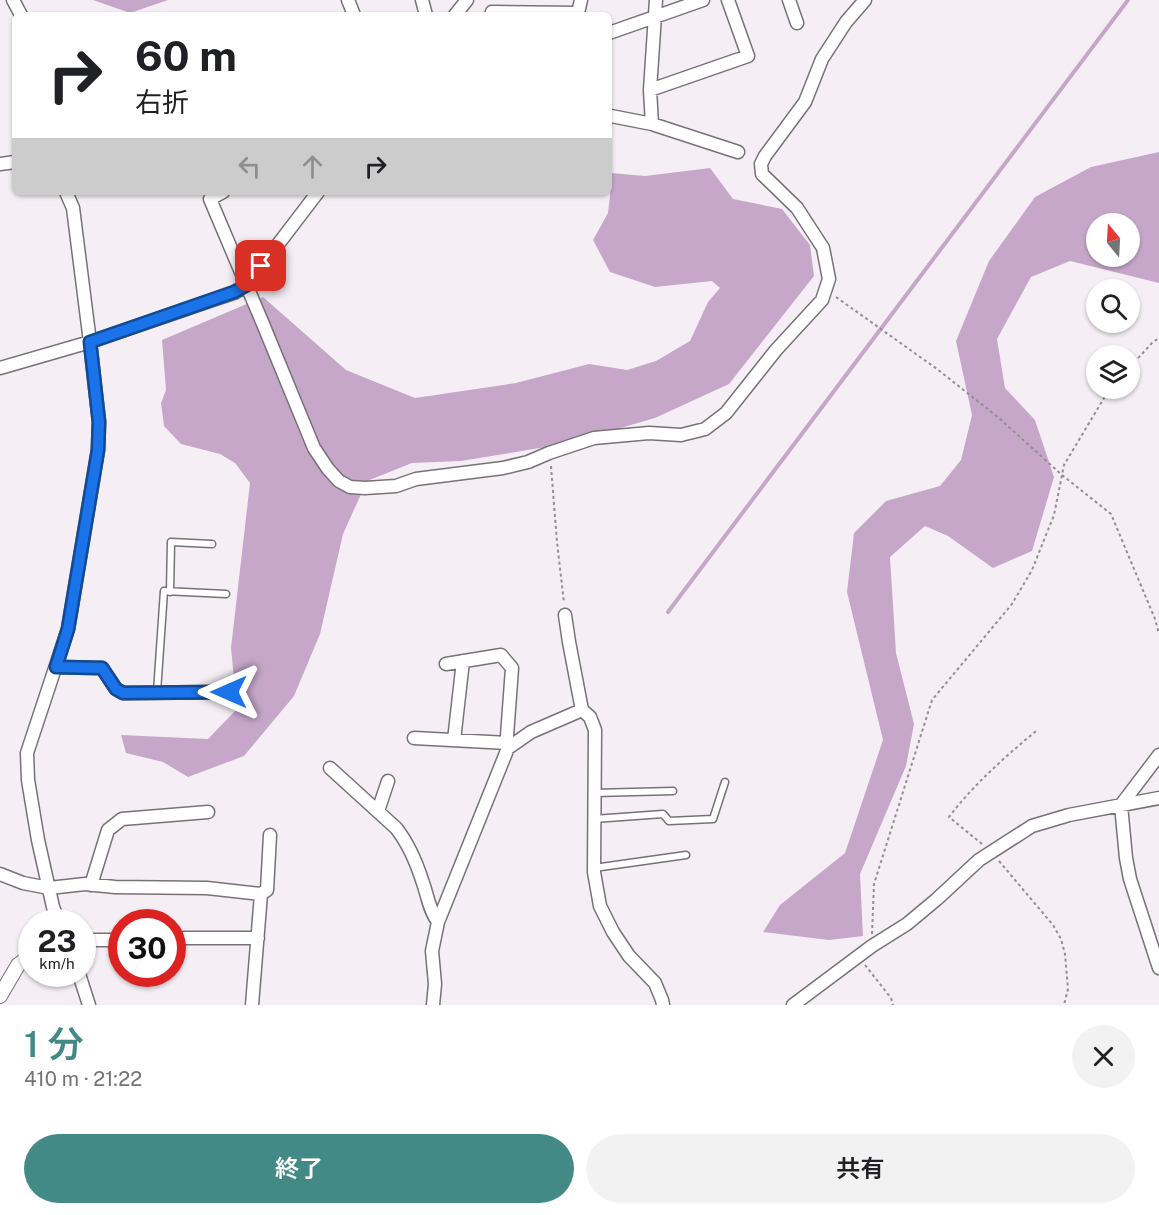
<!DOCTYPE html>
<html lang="ja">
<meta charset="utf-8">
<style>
:root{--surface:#fff;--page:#f2f2f2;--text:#202124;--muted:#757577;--accent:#438a87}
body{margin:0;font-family:"Public Sans","Noto Sans JP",sans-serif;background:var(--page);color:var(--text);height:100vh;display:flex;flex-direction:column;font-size:22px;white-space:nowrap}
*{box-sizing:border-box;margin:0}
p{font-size:20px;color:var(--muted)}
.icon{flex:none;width:33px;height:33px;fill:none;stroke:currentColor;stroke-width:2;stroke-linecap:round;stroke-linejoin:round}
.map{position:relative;height:1005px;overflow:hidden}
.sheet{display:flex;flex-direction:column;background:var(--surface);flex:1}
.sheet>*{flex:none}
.banner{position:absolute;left:12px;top:12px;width:600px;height:183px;border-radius:9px;box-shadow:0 2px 4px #0004;background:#fff;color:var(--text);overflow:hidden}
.needle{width:39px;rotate:342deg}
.buttons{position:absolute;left:1086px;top:213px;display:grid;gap:12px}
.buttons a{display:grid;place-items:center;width:54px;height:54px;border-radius:50%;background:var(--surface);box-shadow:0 2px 4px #0004;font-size:30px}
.speed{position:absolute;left:18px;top:909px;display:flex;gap:12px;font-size:30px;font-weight:700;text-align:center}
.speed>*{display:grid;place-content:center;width:78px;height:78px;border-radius:50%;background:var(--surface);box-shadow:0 2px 4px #0004;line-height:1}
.speed small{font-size:15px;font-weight:400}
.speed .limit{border:9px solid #d22;background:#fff;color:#111}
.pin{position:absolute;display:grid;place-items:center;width:51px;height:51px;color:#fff;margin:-26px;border-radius:12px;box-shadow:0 3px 9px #0006}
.me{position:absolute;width:66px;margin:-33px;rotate:270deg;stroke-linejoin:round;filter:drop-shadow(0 0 4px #0008)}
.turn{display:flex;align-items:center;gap:21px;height:126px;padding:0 24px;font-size:27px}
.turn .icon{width:78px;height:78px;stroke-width:2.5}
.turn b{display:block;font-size:42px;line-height:51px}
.lanes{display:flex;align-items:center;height:57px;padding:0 24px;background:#0003;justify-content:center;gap:30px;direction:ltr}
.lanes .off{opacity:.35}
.round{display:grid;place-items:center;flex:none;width:63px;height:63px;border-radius:32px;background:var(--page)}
.headline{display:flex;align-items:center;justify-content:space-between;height:102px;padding:0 24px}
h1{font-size:36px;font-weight:600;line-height:45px;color:var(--accent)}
.action{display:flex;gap:12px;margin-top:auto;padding:12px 24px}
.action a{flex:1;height:69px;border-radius:36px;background:var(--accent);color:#fff;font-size:24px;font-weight:600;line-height:69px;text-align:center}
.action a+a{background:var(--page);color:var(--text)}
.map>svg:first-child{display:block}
.forest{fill:#c6a7c9;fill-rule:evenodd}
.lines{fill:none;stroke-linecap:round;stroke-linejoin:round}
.stream{stroke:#c6a7c9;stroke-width:4}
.service-casing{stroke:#777277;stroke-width:9}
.minor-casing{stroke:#777277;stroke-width:15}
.tertiary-casing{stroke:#777277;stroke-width:16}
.path{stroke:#928e92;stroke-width:2;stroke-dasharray:3 3;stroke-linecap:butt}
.service{stroke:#fff;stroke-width:6}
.minor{stroke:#fff;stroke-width:12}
.tertiary{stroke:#fff;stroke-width:14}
.route-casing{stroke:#114b97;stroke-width:15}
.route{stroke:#1a73e8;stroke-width:10}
</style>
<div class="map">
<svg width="1159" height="1005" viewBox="0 0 1159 1005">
<rect width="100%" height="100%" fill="#f5eff5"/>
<path class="forest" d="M 93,0 L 168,0 L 130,13 Z
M 1159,152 L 1159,283 L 1070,261 L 1031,277 L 997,339 L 1005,388 L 1035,420 L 1054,477 L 1032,551 L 993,568 L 948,536 L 925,526 L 890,557 L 896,653 L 914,724 L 906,766 L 860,874 L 863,936 L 829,940 L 763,932 L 780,905 L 845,853 L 883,740 L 847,592 L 854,533 L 886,501 L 940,486 L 961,460 L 972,415 L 956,341 L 989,261 L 1035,197 L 1091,167 ZM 1096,224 L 1130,224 L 1130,256 L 1096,256 Z
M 710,168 L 733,199 L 782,209 L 810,245 L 814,276 L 729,384 L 655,418 L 565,444 L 461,461 L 412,463 L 367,481 L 343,534 L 320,634 L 294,696 L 244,756 L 188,777 L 163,762 L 126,753 L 121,735 L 208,739 L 237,709 L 231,648 L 250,483 L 235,463 L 220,454 L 181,444 L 164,426 L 161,403 L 166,390 L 162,340 L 263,297 L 346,370 L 415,398 L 516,383 L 589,364 L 627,370 L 656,361 L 690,341 L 708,302 L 720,288 L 712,281 L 655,287 L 610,272 L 593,240 L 608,213 L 611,187 L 611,173 L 645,176 Z"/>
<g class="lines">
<path class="stream" d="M 668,612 L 1128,0"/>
<defs>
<path id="service" d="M 170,592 L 171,542 L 212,544
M 157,692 L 164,591 L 226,594
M 594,793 L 673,791
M 594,819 L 663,814 L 669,821 L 713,819 L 725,782
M 594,868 L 686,855"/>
<path id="minor" d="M 13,0 L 21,15
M 348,0 L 354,15
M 422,0 L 426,15
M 789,0 L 797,23
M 455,15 L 467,0
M 491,15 L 492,12 L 578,13 L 581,0
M 609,33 L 703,0
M 650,90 L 748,56 L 728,0
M 611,116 L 652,124 L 738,152
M 652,124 L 650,90 L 656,0
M 0,164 L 15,162
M 223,192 L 210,199 L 263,324 L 314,448 L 328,469 L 339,481 L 350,487 L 365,488 L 396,486 L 416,479 L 503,468 L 528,462 L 549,453 L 594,438 L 649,433 L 681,435 L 705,429 L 726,413 L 776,350 L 822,300 L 829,279 L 823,248 L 797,208 L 762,174 L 761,164 L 765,156 L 805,102 L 822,59 L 846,22 L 865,0
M 0,368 L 90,342 L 73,208 L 66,192
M 565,615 L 569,642 L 582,710
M 56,667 L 102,668 L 116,689 L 123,693 L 229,692
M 414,738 L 508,743
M 454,740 L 463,661
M 508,748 L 531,732 L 582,710 L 590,717 L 595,730 L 594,872 L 600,906 L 613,932 L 629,956 L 655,983 L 662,1000 L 663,1005
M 1159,755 L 1121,805 L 1126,858 L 1130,879 L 1159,968
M 330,768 L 396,828 C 408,843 417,864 423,883 C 428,897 429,910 438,922
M 378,811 L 388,781
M 0,874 L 23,883 L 49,888 L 85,884 L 115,887 L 207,888 L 261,894 L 252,1005
M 91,885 L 108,830 L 122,819 L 208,812
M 261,894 L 267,890 L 270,835
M 59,922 L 53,907 L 38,840 L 28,780 L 27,753 L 68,629 L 98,450 L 99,422 L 90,342 L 210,301 L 234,293 L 247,285 L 318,192
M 178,938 L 258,938
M 82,940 L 122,940
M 79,974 L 89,1005
M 433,1005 L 435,984 L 432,951 L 438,922 L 508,748 L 507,736 L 512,668 L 501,655 L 446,664
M 793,1005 L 872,946 L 907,924 L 937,899 L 979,860 L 1032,826 L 1069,815 L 1159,798"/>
<path id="tertiary" d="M 0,996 L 18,965 L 32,955"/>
</defs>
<use href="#service" class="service-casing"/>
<use href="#minor" class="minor-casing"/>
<use href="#tertiary" class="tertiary-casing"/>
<path class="path" d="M 836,297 L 937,369 L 999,418 L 1062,475 L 1111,514 L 1155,619 L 1159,634
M 1130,367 L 1152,343 L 1159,338
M 551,466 L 557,542 L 564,603
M 982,844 L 949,817 C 974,784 1005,757 1036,731
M 999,861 L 1053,925 L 1061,939 L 1065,954 L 1068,989 L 1064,1005
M 872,934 L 874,884 L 932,700 L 1012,604 L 1032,570 L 1054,515 L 1064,465 L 1110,388
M 865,965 L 891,998 L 893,1005"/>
<use href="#service" class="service"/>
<use href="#minor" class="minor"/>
<use href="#tertiary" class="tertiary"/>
</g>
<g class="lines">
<defs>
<path id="route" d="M 229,692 L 123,693 L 116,689 L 102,668 L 56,667 L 68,629 L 98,450 L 99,422 L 90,342 L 234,292 L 247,285 L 261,266"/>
</defs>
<use href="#route" class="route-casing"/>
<use href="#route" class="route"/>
</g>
</svg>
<div class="buttons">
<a><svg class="needle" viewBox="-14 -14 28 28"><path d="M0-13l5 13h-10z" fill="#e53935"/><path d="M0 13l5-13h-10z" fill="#757577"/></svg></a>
<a><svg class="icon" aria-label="search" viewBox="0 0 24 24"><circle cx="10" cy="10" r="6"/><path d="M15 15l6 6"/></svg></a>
<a><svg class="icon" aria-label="layers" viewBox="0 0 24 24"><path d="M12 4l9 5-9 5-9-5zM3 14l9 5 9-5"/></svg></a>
</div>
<div class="speed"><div>23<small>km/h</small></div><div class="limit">30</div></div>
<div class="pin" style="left:261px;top:266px;background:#d93025"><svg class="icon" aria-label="arrive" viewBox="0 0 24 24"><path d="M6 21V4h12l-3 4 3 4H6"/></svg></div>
<svg class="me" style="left:229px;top:692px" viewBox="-20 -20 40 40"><path d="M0-17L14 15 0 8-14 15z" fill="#1a73e8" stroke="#fff" stroke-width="4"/></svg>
<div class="banner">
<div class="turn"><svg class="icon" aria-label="right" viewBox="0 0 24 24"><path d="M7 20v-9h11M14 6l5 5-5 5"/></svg><div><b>60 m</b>右折</div></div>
<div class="lanes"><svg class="icon off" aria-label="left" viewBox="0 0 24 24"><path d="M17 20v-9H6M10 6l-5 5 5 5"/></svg><svg class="icon off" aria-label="ahead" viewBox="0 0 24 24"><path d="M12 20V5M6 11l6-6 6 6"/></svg><svg class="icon" aria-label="right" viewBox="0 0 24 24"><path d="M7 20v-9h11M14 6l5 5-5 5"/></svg></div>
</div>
</div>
<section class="sheet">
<div class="headline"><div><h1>1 分</h1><p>410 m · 21:22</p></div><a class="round"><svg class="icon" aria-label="close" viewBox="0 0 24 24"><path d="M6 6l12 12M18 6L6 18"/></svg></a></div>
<div class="action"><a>終了</a><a>共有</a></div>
</section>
